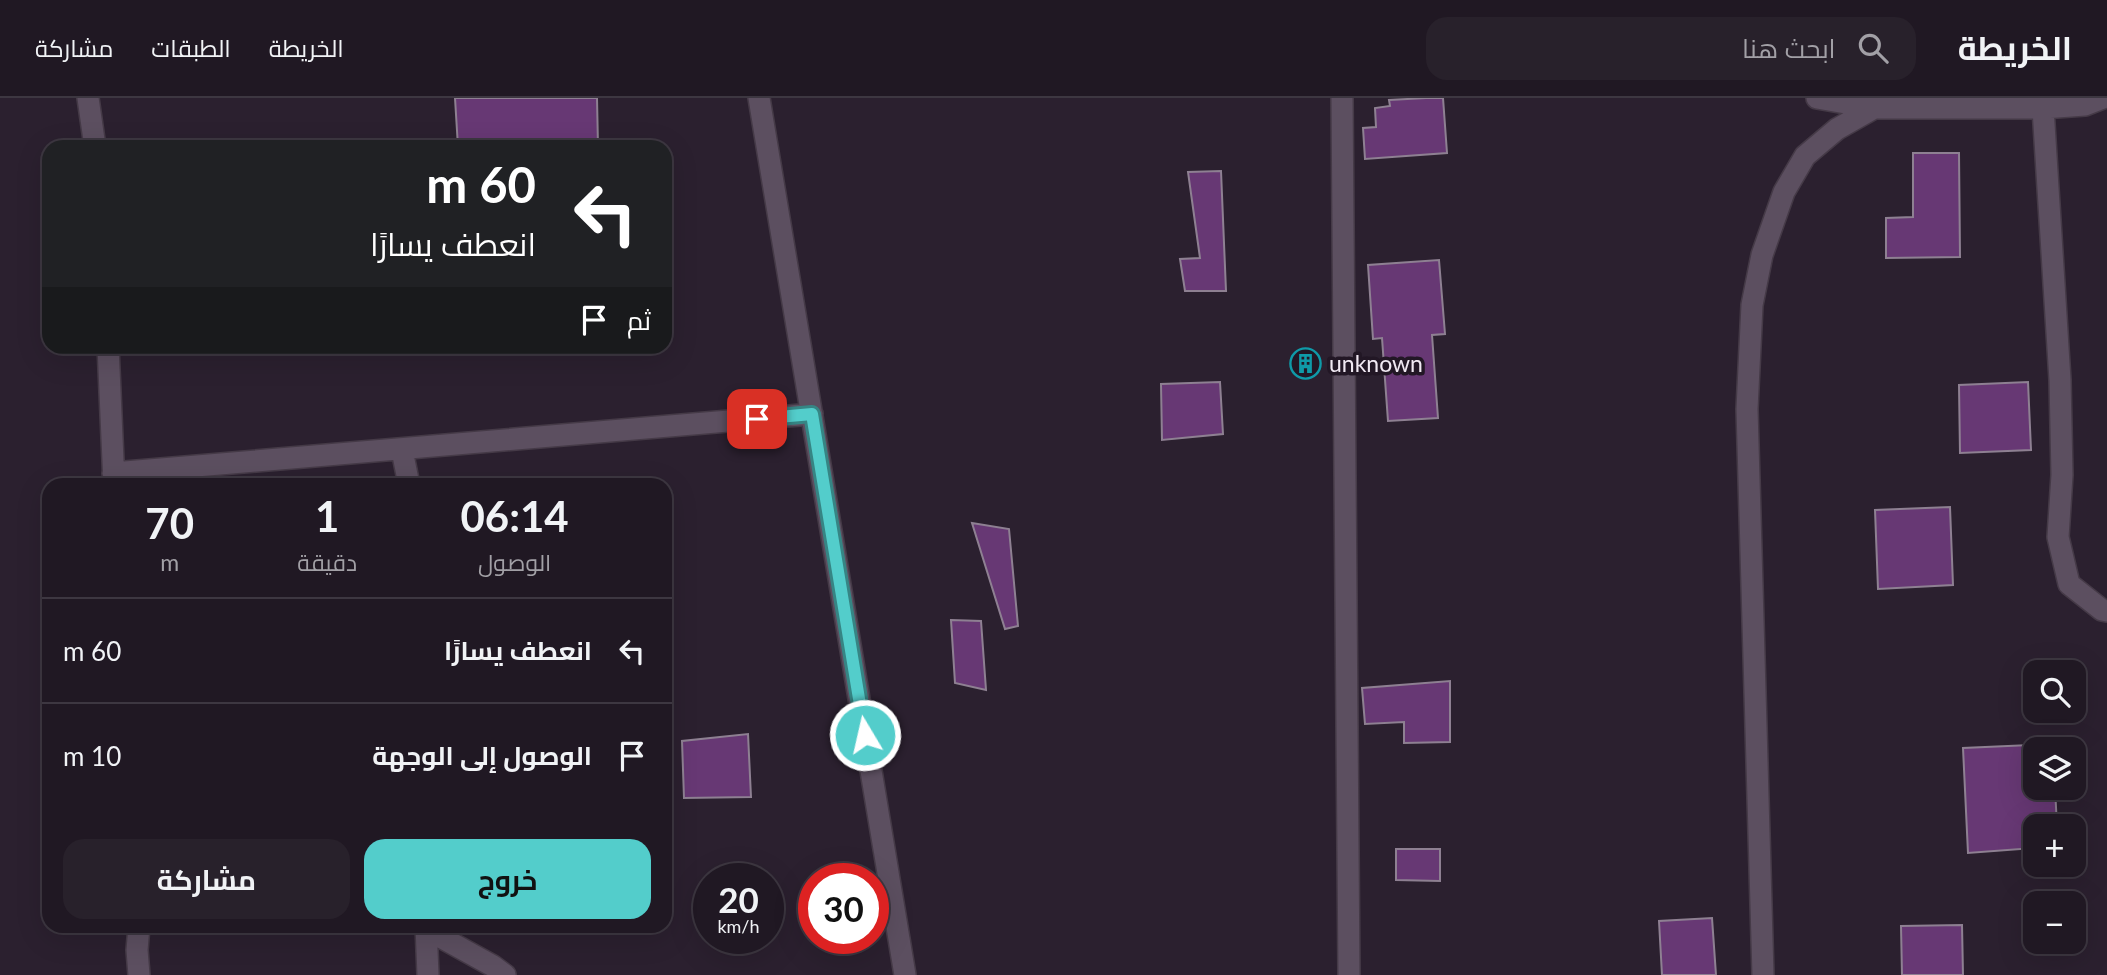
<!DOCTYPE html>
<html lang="ar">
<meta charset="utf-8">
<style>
:root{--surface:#201823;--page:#28212b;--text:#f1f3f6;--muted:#a2a0a6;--line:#3d3741;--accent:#53cdcb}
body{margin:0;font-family:Lato,Cairo,sans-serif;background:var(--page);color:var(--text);direction:rtl;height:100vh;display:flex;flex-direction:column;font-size:26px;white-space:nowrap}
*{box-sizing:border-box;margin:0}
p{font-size:23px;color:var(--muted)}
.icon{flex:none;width:38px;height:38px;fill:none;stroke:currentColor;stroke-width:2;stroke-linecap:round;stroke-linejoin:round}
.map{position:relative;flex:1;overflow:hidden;direction:ltr}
.panel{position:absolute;left:42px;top:380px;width:630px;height:455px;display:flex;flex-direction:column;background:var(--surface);border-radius:21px;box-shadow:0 7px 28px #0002,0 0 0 2px var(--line);direction:rtl}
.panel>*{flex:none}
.guide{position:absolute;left:42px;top:42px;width:630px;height:214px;border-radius:21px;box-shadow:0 7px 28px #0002,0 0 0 2px var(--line);direction:rtl;background:#202124;color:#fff;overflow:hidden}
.buttons{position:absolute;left:2023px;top:562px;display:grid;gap:14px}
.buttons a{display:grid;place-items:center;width:63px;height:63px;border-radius:14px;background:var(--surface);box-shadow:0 7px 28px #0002,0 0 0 2px var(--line);font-size:35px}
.speed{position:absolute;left:693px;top:765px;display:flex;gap:14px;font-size:35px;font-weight:700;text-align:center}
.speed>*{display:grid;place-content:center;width:91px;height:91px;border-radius:50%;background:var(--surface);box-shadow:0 7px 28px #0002,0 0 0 2px var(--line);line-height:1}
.speed small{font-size:18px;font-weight:400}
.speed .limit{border:10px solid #d22;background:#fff;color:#111}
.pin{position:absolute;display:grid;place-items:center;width:60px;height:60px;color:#fff;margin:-30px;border-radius:14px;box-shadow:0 4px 10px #0006}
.me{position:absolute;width:77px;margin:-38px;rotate:351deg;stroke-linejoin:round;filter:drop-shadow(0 0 5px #0008)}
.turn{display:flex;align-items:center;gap:24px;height:147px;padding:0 21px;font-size:32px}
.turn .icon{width:91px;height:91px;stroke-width:2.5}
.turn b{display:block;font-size:49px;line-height:60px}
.then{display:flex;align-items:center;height:66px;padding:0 21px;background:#0003;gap:14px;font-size:26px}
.eta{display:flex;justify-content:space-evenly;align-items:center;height:119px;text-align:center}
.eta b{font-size:42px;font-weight:700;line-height:49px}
.button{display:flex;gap:14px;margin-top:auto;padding:14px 21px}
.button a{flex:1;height:80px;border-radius:21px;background:var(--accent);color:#111;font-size:28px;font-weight:700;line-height:80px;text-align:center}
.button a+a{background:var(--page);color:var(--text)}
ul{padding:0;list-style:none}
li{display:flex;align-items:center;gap:21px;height:105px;padding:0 21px;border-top:2px solid var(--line)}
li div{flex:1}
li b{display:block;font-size:26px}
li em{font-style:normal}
header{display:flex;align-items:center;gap:42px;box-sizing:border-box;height:98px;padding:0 35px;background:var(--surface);border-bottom:2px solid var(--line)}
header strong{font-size:33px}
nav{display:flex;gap:38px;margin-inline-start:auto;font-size:24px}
.search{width:490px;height:63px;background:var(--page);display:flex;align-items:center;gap:18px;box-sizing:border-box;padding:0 24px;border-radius:21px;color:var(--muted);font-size:26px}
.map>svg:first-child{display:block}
.building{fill:#673874;stroke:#8e8092;stroke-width:2}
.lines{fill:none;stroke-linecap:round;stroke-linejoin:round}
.minor-casing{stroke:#453a47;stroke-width:24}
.minor{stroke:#5c4f60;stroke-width:21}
.route-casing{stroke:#368584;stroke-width:18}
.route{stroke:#53cdcb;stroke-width:12}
.labels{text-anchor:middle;stroke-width:7;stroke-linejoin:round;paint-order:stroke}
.poi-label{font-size:23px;fill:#f1e9f3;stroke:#221725;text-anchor:start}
</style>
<header>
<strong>الخريطة</strong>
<div class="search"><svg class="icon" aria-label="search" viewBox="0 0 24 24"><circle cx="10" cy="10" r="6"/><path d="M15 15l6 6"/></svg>ابحث هنا</div>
<nav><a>الخريطة</a><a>الطبقات</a><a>مشاركة</a></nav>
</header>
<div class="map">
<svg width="2107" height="877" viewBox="0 0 2107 877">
<rect width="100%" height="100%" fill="#2b202f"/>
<path class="building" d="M 455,0 L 597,0 L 598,49 L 458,49 Z
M 1426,0 L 1443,0 L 1447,55 L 1365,61 L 1363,30 L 1376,29 L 1375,10 L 1390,8 L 1389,2 Z
M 1913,55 L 1959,55 L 1960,159 L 1886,160 L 1886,120 L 1913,119 Z
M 1221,73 L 1226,193 L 1185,193 L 1180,161 L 1200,160 L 1188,74 Z
M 1439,162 L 1445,236 L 1432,237 L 1438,320 L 1388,323 L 1382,240 L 1373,241 L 1368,167 Z
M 1220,284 L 1223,336 L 1162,342 L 1161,286 Z
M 2028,284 L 2031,352 L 1960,355 L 1959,287 Z
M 1950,409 L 1953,487 L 1878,491 L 1875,412 Z
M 972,425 L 1009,431 L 1018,528 L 1005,531 Z
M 951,522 L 981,523 L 986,592 L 955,585 Z
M 1450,583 L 1450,644 L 1404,645 L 1404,624 L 1365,626 L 1362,590 Z
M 748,636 L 751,699 L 684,700 L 682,643 Z
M 2030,647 L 2031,669 L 2035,669 L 2035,690 L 2055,690 L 2057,728 L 2035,728 L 2035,750 L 1968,755 L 1963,650 Z
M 1396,751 L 1440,751 L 1440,783 L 1396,782 Z
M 1712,820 L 1716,877 L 1662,877 L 1659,823 Z
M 1962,827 L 1963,877 L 1902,877 L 1901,828 Z"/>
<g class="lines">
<defs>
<path id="minor" d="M 88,0 L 95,49
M 759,0 L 905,877
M 1342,0 L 1349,877
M 1817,0 L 1874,10
M 2043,10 L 2060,282 L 2062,377 L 2058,439 L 2069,486 L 2102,512 L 2107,513
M 108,248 L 114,386
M 402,352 L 409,387
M 113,375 L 812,316
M 139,828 L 137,852 L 139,877
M 426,828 L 428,877
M 426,831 L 493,868 L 505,877
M 1763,877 L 1747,311 L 1752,207 L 1762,157 L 1784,94 L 1805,58 L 1837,31 L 1874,10 L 2043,10 L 2085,7 L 2103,0"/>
</defs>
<use href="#minor" class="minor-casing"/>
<use href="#minor" class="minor"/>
</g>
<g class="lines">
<defs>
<path id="route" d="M 757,321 L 812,316 L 865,637"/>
</defs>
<use href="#route" class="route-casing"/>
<use href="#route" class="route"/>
</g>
<defs>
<symbol id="building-ring" viewBox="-11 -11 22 22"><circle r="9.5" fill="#221725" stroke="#0f9aa8" stroke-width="1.5"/><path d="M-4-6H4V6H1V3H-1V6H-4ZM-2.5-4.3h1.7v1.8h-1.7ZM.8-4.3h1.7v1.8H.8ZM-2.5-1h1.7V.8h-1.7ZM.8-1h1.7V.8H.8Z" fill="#0f9aa8"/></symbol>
</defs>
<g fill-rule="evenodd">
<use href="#building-ring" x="1288" y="248" width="35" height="35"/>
</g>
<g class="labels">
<g class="poi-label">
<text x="1329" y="274">unknown</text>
</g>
</g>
</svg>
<div class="buttons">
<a><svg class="icon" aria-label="search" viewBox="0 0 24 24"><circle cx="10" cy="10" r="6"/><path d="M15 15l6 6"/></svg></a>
<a><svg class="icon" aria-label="layers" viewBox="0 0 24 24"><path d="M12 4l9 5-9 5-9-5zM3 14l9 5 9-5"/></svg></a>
<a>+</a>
<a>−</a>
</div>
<div class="speed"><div>20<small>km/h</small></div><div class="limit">30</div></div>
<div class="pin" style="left:757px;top:321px;background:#d93025"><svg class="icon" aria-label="arrive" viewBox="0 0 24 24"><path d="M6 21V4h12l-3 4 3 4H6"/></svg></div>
<svg class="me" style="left:865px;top:637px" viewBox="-20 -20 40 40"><circle r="17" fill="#53cdcb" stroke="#fff" stroke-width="3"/><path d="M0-11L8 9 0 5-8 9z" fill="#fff"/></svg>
<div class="guide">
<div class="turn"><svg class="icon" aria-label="left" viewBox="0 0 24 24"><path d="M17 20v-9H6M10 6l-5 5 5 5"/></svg><div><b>60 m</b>انعطف يسارًا</div></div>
<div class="then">ثم<svg class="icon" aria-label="arrive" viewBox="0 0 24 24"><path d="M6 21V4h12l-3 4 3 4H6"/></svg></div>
</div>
<section class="panel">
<div class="eta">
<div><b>06:14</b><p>الوصول</p></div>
<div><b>1</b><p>دقيقة</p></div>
<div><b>70</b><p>m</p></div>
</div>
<ul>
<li><svg class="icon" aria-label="left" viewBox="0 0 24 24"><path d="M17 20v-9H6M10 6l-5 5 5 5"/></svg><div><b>انعطف يسارًا</b></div><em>60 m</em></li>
<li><svg class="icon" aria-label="arrive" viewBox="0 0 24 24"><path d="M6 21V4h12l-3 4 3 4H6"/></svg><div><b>الوصول إلى الوجهة</b></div><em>10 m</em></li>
</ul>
<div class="button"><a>خروج</a><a>مشاركة</a></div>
</section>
</div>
